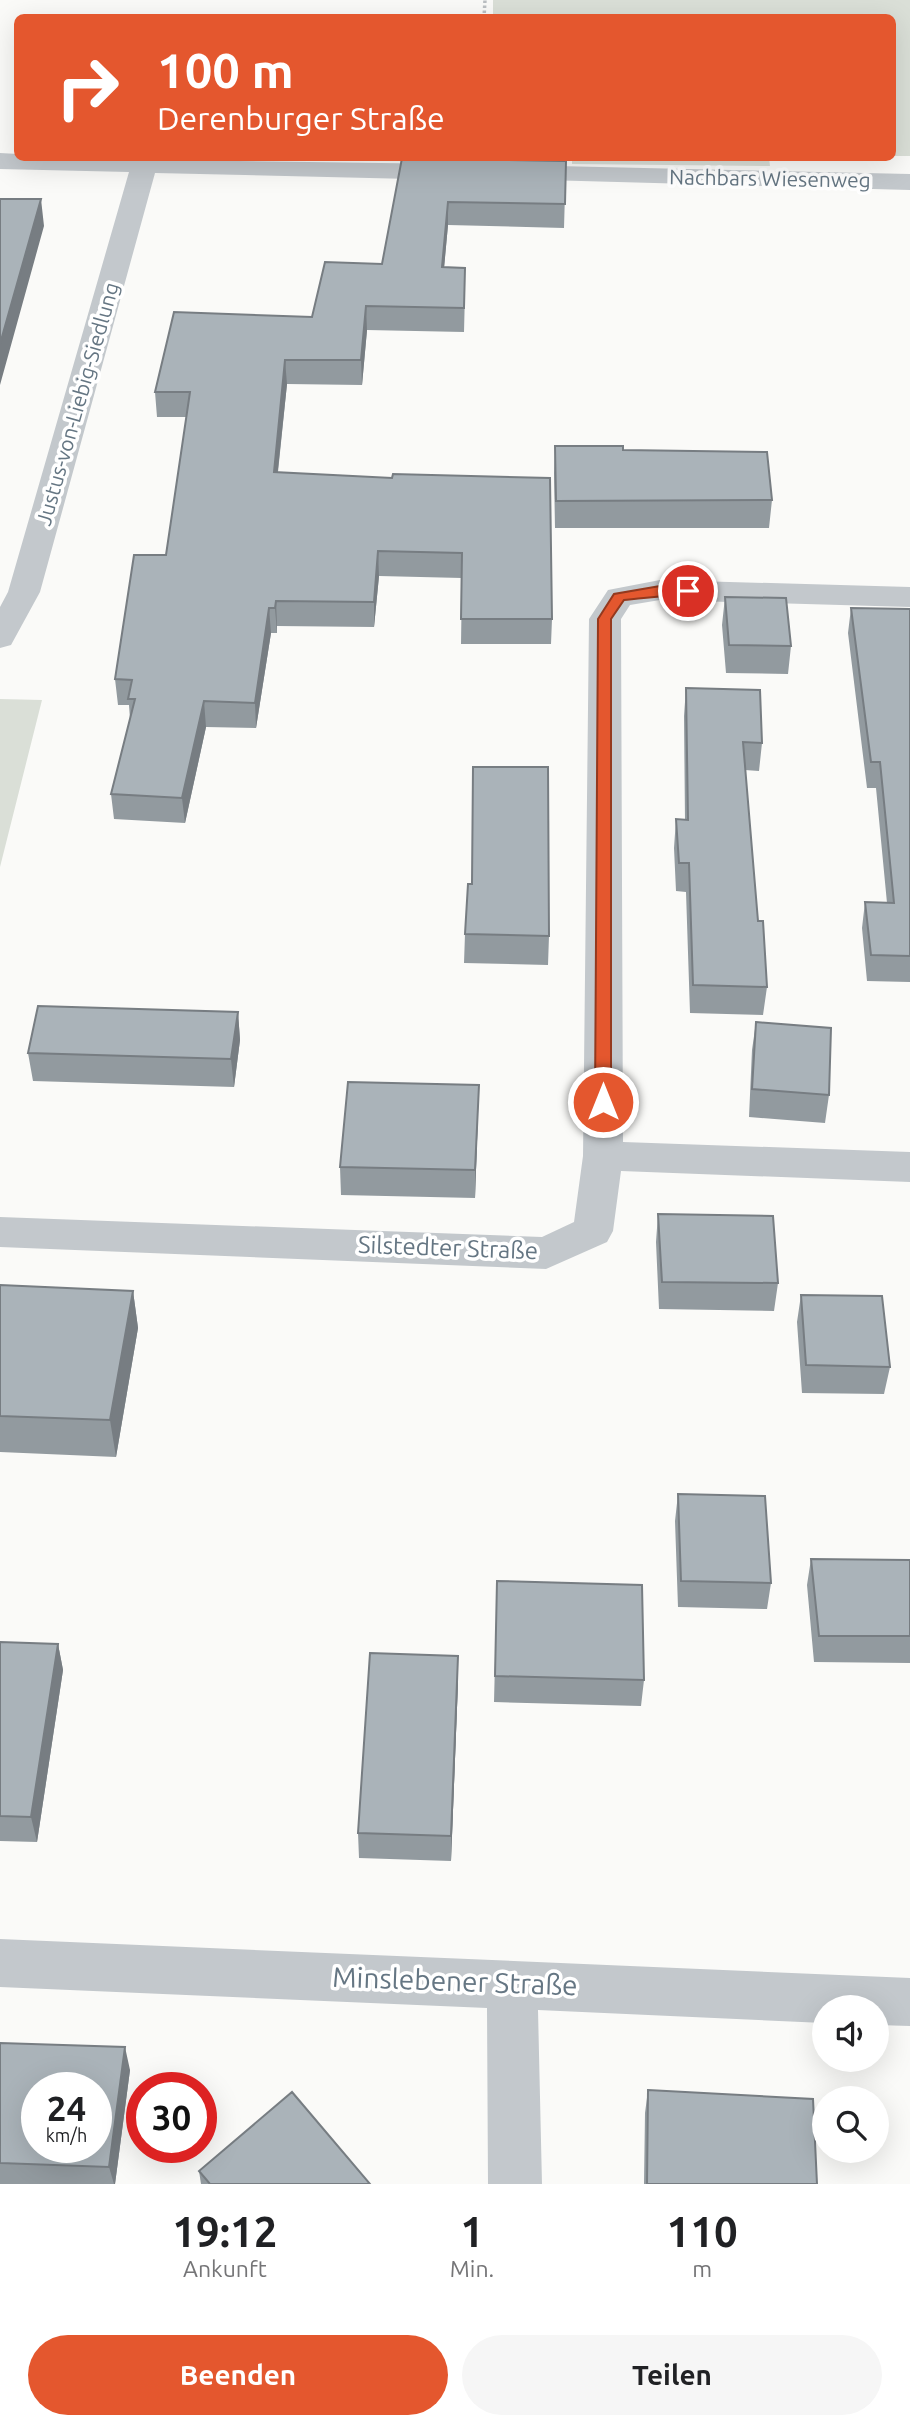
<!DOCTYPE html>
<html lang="de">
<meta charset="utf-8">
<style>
:root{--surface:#fff;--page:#f6f6f6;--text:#202124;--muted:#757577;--accent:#e4572e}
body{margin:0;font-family:Ubuntu,sans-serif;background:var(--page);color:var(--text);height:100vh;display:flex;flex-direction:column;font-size:26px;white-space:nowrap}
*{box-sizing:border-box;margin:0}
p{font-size:23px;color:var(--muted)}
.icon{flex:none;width:38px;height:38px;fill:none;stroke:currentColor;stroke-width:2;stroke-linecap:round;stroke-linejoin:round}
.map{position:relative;height:2184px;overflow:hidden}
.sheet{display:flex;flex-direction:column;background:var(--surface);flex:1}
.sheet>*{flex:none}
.guide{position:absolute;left:14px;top:14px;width:882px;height:147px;border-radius:10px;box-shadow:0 7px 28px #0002;background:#e4572e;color:#fff;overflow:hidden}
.tools{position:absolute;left:812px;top:1995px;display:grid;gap:14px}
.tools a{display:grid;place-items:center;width:77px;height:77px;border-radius:50%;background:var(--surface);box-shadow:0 7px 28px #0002;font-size:35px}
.speed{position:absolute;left:21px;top:2072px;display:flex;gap:14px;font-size:35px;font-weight:700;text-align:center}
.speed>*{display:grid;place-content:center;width:91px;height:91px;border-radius:50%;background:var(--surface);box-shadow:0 7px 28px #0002;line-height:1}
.speed small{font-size:18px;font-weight:400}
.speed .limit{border:10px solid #d22;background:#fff;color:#111}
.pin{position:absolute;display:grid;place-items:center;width:60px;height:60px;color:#fff;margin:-30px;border:4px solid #fff;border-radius:50%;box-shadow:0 2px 7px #0007}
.me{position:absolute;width:77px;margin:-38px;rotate:0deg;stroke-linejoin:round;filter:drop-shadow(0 0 5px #0008)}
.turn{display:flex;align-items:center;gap:24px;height:147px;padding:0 28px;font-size:32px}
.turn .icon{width:91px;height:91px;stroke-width:2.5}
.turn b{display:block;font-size:49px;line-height:60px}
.eta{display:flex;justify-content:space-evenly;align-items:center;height:119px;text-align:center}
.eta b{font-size:42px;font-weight:700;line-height:49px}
.action{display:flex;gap:14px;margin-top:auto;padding:14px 28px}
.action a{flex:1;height:80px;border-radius:42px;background:var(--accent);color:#fff;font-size:28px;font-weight:700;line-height:80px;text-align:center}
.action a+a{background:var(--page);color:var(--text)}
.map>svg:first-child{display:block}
.green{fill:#dadfd7}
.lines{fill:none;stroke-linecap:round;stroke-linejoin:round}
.path{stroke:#bbbfc2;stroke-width:3.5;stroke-dasharray:2.5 2.5;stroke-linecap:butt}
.street{fill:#c3c8cc;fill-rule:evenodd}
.wall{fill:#929a9f}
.shaded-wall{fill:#777d82}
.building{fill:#aab3b9;stroke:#777d82;stroke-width:2;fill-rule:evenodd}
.route{fill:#e4572e;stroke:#94391e;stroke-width:2}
.labels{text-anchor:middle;stroke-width:7;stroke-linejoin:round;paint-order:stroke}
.far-street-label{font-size:21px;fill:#657683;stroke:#fff}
.street-label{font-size:24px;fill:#657683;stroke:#fff}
.near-street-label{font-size:28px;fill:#657683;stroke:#fff}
</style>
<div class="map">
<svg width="910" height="2184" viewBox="0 0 910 2184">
<rect width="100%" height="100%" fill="#fafaf8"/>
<path class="green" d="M 493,0 L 910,0 L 910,156 L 893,156 L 892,18 L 493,18 Z
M 572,158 L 769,158 L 770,166 L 572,164 Z
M 0,699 L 42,700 L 0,867 Z"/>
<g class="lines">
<path class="path" d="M 484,18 L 485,0"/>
<path class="street" d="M 0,153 L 18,154 L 18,158 L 453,164 L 462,166 L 466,172 L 462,178 L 453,180 L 155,173 L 40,592 L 11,645 L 0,648 L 0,607 L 8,592 L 129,172 L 0,169 Z
M 513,165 L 910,174 L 910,190 L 504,179 L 500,173 L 504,167 Z
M 660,580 L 910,587 L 910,607 L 660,600 L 630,605 L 621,619 L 623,1142 L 910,1152 L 910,1182 L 621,1171 L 613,1231 L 607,1242 L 546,1269 L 0,1247 L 0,1217 L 542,1237 L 574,1222 L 583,1156 L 589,619 L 608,590 Z
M 0,1939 L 910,1978 L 910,2026 L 877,2025 L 877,2007 L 824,2007 L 824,2023 L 538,2010 L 542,2184 L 488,2184 L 487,2008 L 0,1987 Z"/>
</g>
<path class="wall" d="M 402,158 L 566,158 L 564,228 L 448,225 L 444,267 L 465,292 L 464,332 L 367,330 L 362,385 L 287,384 L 278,472 L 392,478 L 552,619 L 551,644 L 461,644 L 462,578 L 379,576 L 374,627 L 277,626 L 277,633 L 271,633 L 256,728 L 206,727 L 185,823 L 114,819 L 111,794 L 130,719 L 129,705 L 118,705 L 115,679 L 166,555 L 187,417 L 157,417 L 155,392 L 312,317 L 382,264 Z
M 555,446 L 623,450 L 772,500 L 769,528 L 555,528 L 554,473 Z
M 725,597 L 791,646 L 788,674 L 726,673 L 722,625 Z
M 851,608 L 910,609 L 910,982 L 867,981 L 862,928 L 865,902 L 887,903 L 876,788 L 867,788 L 848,633 Z
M 686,688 L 762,743 L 759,771 L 745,770 L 758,921 L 767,987 L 763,1015 L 690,1013 L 686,892 L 676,891 L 674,848 L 676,819 L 685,820 L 684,716 Z
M 465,934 L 549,936 L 548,965 L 464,963 Z
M 238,1012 L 240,1040 L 234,1087 L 33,1081 L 28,1053 Z
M 756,1022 L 829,1095 L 825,1123 L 749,1117 L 752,1050 Z
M 478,1113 L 475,1198 L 341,1195 L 340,1167 Z
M 658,1214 L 778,1283 L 774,1311 L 659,1309 L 656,1242 Z
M 0,1285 L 133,1291 L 138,1328 L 116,1457 L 0,1452 Z
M 801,1295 L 890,1367 L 884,1394 L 802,1393 L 797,1322 Z
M 678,1494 L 771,1583 L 767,1609 L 678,1607 L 675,1521 Z
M 811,1559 L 910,1560 L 910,1663 L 814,1662 L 807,1585 Z
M 497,1581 L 644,1680 L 641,1706 L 494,1702 Z
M 0,1642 L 58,1644 L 63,1670 L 37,1842 L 0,1841 Z
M 458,1682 L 451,1861 L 359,1858 L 358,1833 Z
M 0,2043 L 130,2070 L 115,2184 L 0,2184 Z
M 648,2090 L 817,2184 L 644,2184 L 645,2113 Z
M 199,2171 L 370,2184 L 201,2184 Z"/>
<path class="shaded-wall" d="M 41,199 L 44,226 L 0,385 L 0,344 Z
M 448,202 L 448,225 L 442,291 L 442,267 Z
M 366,306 L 367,330 L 362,385 L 361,360 Z
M 285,360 L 287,384 L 275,497 L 274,472 Z
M 378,551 L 379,576 L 374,627 L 374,602 Z
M 276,601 L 277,626 L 277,633 L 275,608 Z
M 269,608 L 271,633 L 256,728 L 255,703 Z
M 204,701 L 206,727 L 185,823 L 182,798 Z
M 238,1012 L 240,1040 L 234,1087 L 231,1059 Z
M 479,1085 L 478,1113 L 475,1198 L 475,1170 Z
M 133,1291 L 138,1328 L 116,1457 L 110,1420 Z
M 58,1644 L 63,1670 L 37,1842 L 31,1817 Z
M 458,1656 L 458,1682 L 451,1861 L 451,1836 Z
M 125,2047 L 130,2070 L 115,2184 L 114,2184 L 109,2167 Z"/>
<path class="building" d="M 402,158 L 566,161 L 565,204 L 448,202 L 442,267 L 465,268 L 464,308 L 366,306 L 361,360 L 285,360 L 274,472 L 392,478 L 393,474 L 550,478 L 552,619 L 461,619 L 462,553 L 378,551 L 374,602 L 276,601 L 275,608 L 269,608 L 255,703 L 204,701 L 182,798 L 111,794 L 135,699 L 128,699 L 132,680 L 115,679 L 134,555 L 166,555 L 190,392 L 155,392 L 174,312 L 312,317 L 325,262 L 382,264 Z
M 0,199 L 41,199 L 0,344 Z
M 555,446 L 623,446 L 623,450 L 767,452 L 772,500 L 556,501 Z
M 725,597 L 786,598 L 791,646 L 729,645 Z
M 851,608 L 910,609 L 910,956 L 871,955 L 865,902 L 894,903 L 880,762 L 871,762 Z
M 686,688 L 760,690 L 762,743 L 743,742 L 758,921 L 763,921 L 767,987 L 693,985 L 689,863 L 679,863 L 676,819 L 688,820 Z
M 473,767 L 548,767 L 549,936 L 465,934 L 468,884 L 472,884 Z
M 38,1006 L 238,1012 L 231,1059 L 28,1053 Z
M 756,1022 L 831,1028 L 829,1095 L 752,1089 Z
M 348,1082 L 479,1085 L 475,1170 L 340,1167 Z
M 658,1214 L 773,1216 L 778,1283 L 662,1282 Z
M 0,1285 L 133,1291 L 110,1420 L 0,1416 Z
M 801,1295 L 882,1296 L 890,1367 L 806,1365 Z
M 678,1494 L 765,1496 L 771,1583 L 681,1581 Z
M 811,1559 L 910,1560 L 910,1636 L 819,1636 Z
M 497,1581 L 642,1585 L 644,1680 L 495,1676 Z
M 0,1642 L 58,1644 L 31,1817 L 0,1816 Z
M 370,1653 L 458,1656 L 451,1836 L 358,1833 Z
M 0,2043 L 125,2047 L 109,2167 L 0,2163 ZM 37,2088 L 96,2088 L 96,2147 L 37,2147 Z
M 648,2090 L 813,2099 L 817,2184 L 647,2184 Z
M 292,2092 L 370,2184 L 210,2184 L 199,2171 Z"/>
<path class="route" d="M 660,586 L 688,587 L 695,591 C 689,595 637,598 624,600 L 611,619 L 611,1102 L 603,1108 L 595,1102 L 598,619 L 614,594 Z"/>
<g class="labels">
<g class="far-street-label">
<text transform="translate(770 179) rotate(1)" y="7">Nachbars Wiesenweg</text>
<text transform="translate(78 404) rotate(-74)" y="7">Justus-von-Liebig-Siedlung</text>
</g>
<g class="street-label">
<text transform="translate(448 1248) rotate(2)" y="8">Silstedter Straße</text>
</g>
<g class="near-street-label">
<text transform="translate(455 1981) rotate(2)" y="10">Minslebener Straße</text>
</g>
</g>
</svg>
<div class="tools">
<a><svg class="icon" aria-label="sound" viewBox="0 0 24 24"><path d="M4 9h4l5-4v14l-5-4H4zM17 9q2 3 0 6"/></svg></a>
<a><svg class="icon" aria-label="search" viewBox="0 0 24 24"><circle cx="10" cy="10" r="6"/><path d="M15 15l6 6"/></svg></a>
</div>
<div class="speed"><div>24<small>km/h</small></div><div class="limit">30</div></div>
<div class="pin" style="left:688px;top:591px;background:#d93025"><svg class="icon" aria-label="arrive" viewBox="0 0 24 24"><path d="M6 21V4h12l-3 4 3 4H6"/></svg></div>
<svg class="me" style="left:603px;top:1102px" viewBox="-20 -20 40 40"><circle r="17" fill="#e4572e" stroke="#fff" stroke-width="3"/><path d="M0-11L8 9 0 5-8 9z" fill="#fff"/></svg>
<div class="guide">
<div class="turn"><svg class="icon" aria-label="right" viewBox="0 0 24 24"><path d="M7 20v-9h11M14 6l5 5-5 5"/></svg><div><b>100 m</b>Derenburger Straße</div></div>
</div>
</div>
<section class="sheet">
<div class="eta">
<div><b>19:12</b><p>Ankunft</p></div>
<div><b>1</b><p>Min.</p></div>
<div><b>110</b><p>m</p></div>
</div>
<div class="action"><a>Beenden</a><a>Teilen</a></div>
</section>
